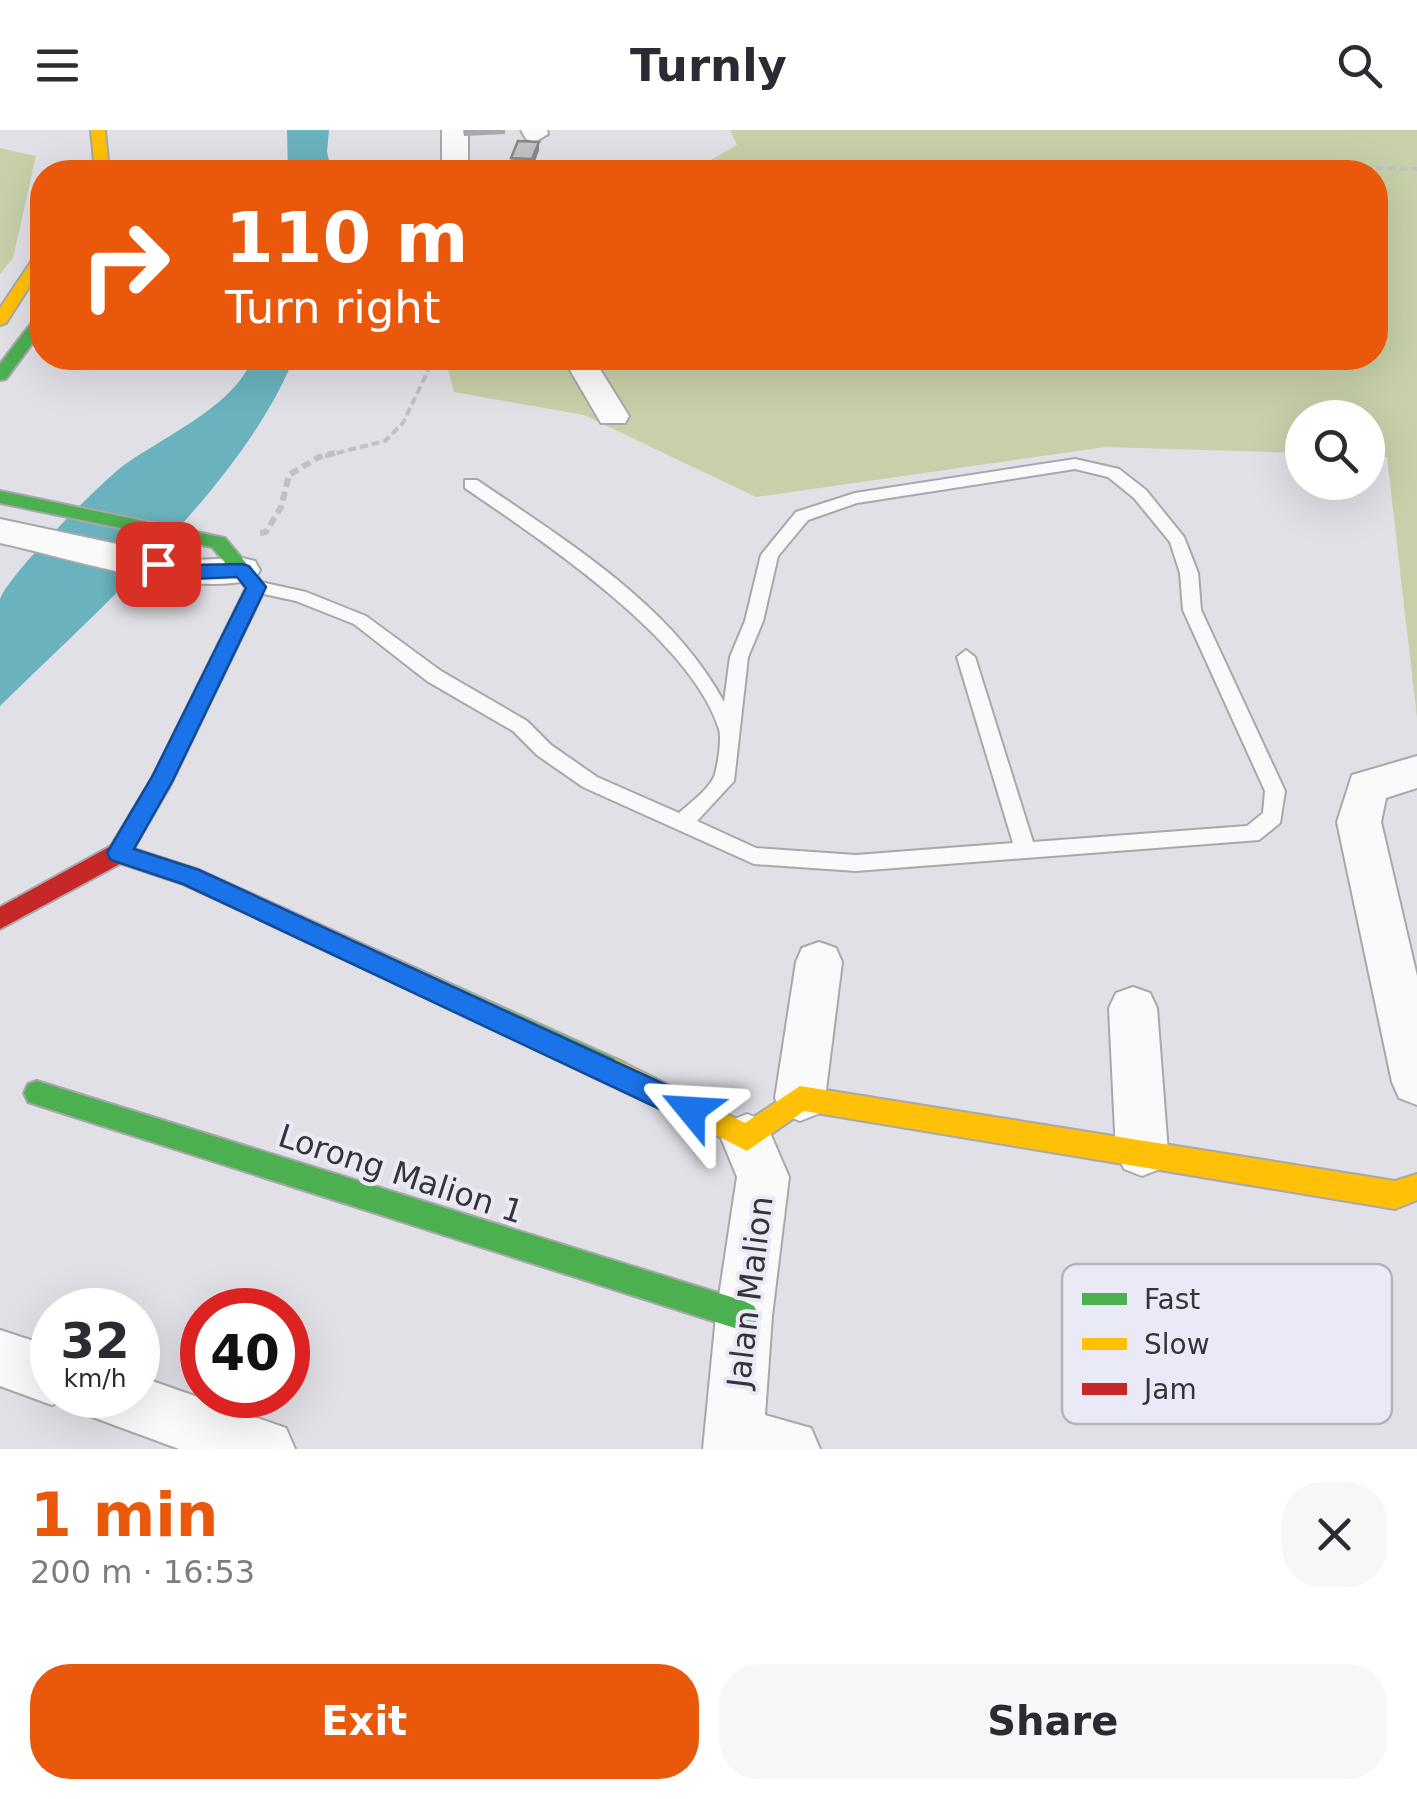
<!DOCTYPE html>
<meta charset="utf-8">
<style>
:root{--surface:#fff;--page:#f7f7f7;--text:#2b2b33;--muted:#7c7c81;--accent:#ea580c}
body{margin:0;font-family:"DejaVu Sans",sans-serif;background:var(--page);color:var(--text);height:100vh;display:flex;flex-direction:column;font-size:38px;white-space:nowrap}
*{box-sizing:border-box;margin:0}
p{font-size:32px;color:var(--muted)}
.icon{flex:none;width:55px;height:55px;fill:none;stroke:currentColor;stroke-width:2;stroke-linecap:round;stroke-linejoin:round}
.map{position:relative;height:1319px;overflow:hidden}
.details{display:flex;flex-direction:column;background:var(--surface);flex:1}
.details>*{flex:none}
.top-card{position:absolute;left:30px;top:30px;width:1358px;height:210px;border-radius:40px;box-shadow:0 10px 40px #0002;background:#ea580c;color:#fff;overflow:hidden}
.controls{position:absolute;left:1285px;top:270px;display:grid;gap:20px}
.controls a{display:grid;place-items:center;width:100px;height:100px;border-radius:50%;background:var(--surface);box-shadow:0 10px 40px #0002;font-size:50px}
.speed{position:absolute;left:30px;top:1158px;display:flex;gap:20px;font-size:50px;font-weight:700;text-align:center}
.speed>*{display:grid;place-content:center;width:130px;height:130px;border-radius:50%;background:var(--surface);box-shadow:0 10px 40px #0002;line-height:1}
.speed small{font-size:25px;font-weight:400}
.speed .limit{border:15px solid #d22;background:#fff;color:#111}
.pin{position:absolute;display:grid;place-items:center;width:85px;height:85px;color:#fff;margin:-42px;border-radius:20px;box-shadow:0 5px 15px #0006}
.me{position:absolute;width:110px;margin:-55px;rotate:297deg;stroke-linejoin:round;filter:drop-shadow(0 0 8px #0008)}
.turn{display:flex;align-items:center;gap:35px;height:210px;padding:0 30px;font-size:45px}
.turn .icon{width:130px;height:130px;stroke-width:2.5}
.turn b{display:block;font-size:70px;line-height:85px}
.round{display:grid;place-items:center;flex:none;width:105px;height:105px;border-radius:40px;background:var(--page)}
.head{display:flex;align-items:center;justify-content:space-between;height:170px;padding:0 30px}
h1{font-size:60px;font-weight:700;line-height:75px;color:var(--accent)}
.cta{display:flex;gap:20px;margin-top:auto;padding:20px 30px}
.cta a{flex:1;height:115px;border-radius:40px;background:var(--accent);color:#fff;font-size:40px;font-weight:700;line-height:115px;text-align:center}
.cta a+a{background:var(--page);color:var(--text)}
header{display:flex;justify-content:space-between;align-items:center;height:130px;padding:0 30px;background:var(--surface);font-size:45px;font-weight:700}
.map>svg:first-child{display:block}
.green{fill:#c7d0a8}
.water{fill:#6ab2bd}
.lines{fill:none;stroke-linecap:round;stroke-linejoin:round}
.lane-casing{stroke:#a8a8ac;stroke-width:4}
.street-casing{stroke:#a8a8ac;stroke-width:4}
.fast-casing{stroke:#a8a8ac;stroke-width:4}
.slow-casing{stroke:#a8a8ac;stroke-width:4}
.jam-casing{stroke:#a8a8ac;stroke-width:4}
.path-far1{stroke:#c1c1c4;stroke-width:4;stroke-dasharray:8 4;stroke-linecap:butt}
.path{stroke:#c1c1c4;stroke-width:6;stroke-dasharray:9 5;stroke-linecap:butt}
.lane{fill:#fafafb;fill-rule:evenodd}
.street{fill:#fafafb;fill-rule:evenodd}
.fast{fill:#4caf50;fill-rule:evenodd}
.slow{fill:#ffc107;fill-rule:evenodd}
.jam{fill:#c62828;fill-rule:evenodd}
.wall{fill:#a9a9a9}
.shaded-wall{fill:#8a898a}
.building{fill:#c5c4c5;stroke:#8a898a;stroke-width:2.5}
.route{fill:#1a73e8;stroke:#114b97;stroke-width:2.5}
.labels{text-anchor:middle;stroke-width:8;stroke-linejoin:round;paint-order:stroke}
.near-street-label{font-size:32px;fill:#343439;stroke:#eaeaf7}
.key{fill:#eaeaf7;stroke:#b3b3be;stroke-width:2.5}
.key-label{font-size:28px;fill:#343439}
</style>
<header><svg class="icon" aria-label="menu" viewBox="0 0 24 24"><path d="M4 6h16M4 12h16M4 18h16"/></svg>Turnly<svg class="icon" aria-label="search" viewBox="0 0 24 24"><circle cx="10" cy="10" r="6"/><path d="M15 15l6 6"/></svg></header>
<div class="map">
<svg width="1417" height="1319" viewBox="0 0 1417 1319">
<rect width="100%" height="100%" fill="#e0e0e6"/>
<path class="green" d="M 730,0 L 1417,0 L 1417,588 L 1387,327 L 1368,325 L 1368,288 L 1302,288 L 1302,323 L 1105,317 L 756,367 L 584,285 L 454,262 L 445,228 L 1375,228 L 1375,42 L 690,42 L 737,15 Z
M 0,18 L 36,26 L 13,128 L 0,144 Z"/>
<path class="water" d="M 287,0 L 329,0 L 327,22 L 332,42 L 288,42 Z
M 252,228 L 294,228 C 243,354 97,481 0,576 C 0,553 0,487 0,469 C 10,443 95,359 119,339 C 156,310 237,276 252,228 Z"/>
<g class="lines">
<defs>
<path id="lane" d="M 1075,329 L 1119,339 L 1146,360 L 1184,407 L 1198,443 L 1201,480 L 1285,661 L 1280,693 L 1259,710 L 856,741 L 754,734 L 583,657 L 537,625 L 513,601 L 427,551 L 354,494 L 296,471 L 250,461 L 247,457 L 256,451 L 306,462 L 366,486 L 441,541 L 527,591 L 551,615 L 597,647 L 679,683 C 690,673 711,658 715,644 C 718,633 722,609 719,599 C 691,509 541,410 465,358 L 465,350 L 477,350 C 566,411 671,474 724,572 L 730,527 L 745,491 L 761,425 L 796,382 L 855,363 ZM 1075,339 L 1108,347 L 1134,368 L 1170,412 L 1180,443 L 1183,480 L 1265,661 L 1263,683 L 1247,696 L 1033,712 L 975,527 L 966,520 L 957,527 L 1013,713 L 856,725 L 756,718 L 697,691 L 734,651 L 748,527 L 763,491 L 778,426 L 808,390 L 857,373 Z"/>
<path id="street" d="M 442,0 L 468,0 L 468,42 L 442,42 Z
M 521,0 L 547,0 L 548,4 L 535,12 L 526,9 Z
M 563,228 L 593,228 L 629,286 L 625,293 L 601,293 Z
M 0,389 L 192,430 L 242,428 L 255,431 L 260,440 L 255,449 C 187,468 70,428 0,413 Z
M 1417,626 L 1417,658 L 1386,668 L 1381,692 L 1417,846 L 1417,975 L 1399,968 L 1392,952 L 1337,692 L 1352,645 Z
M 819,812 L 836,818 L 842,832 L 825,968 L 818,984 L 800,991 L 782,984 L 775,968 L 796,832 L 802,818 Z
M 1133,857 L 1150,863 L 1157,878 L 1168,1022 L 1160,1039 L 1142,1046 L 1124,1039 L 1116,1022 L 1109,878 L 1116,863 Z
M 747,984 L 765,991 L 789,1047 L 772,1186 L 765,1285 L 811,1298 L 820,1319 L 703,1319 L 716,1186 L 737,1047 L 721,1008 L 729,991 Z
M 0,1200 L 52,1217 L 52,1265 L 72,1266 L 52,1275 L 0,1256 Z
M 138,1246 L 286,1298 L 295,1319 L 179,1319 L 87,1285 L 78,1265 L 138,1265 Z"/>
<path id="fast" d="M 42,185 L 42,200 L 6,249 L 0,250 L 0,234 L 36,187 Z
M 0,361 L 225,408 L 266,457 L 168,660 L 152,660 L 149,654 L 246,458 L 212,417 L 0,373 Z
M 119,714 L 199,740 L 625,933 L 629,941 L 625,949 L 616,953 L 607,949 L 183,754 L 111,730 L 107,723 L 111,716 Z
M 37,951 L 744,1171 L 754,1176 L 759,1186 L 754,1196 L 744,1201 L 37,975 L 28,972 L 24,963 L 28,954 Z"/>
<path id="slow" d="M 91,0 L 105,0 L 109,42 L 95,42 Z
M 42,121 L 42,137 L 6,193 L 0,195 L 0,178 L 37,123 Z
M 616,929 L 745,993 L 800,956 L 1395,1051 L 1417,1044 L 1417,1070 L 1395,1079 L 804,981 L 747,1021 L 607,949 L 603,941 L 607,933 Z"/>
<path id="jam" d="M 160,645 L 168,648 L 171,654 L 127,730 L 0,799 L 0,777 L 111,716 L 152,648 Z"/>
</defs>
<use href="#lane" class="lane-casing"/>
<use href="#street" class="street-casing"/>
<use href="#fast" class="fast-casing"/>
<use href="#slow" class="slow-casing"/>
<use href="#jam" class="jam-casing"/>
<path class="path-far1" d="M 1232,42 L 1285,36 L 1417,39
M 325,326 L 385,311 L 403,293 L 434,228"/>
<path class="path" d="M 260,403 L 266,402 L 281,377 L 289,345 L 319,327 L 335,323"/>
<use href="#lane" class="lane"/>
<use href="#street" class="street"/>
<use href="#fast" class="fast"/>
<use href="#slow" class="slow"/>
<use href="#jam" class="jam"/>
</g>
<path class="wall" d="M 463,0 L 505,0 L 505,4 L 464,6 Z
M 539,20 L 533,37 L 512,36 L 511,28 Z"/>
<path class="shaded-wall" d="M 539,12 L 539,20 L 533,37 L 532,29 Z"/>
<path class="building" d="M 518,11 L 539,12 L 532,29 L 511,28 Z"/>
<path class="route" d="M 158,428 L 192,435 L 242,434 L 249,436 L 266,457 L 173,650 L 134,719 L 199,740 L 701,971 L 705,980 L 701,989 L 691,992 L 681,989 L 183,754 L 111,730 L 107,723 L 152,647 L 246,458 L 237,447 L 192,449 L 151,439 L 151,430 Z"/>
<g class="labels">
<g class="near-street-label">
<text transform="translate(401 1044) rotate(18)" y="11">Lorong Malion 1</text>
<text transform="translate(750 1162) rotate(-83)" y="11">Jalan Malion</text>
</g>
</g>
<rect x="1062" y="1134" width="330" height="160" rx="15" class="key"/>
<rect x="1082" y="1163" width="45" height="12" fill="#4caf50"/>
<rect x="1082" y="1208" width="45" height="12" fill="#ffc107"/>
<rect x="1082" y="1253" width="45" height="12" fill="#c62828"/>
<g class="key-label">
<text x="1144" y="1179">Fast</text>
<text x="1144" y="1224">Slow</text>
<text x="1144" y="1269">Jam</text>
</g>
</svg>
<div class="controls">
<a><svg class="icon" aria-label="search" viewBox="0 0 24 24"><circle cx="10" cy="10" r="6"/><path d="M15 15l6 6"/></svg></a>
</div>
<div class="speed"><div>32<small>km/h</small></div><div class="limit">40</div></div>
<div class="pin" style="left:158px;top:434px;background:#d93025"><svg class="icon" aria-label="arrive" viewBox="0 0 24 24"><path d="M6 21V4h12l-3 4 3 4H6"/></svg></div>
<svg class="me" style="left:691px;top:980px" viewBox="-20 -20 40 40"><path d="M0-17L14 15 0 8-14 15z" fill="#1a73e8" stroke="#fff" stroke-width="4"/></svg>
<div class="top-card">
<div class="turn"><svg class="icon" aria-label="right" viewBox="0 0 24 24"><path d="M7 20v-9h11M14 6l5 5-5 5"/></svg><div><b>110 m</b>Turn right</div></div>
</div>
</div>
<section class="details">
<div class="head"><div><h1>1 min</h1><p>200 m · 16:53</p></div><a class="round"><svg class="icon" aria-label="close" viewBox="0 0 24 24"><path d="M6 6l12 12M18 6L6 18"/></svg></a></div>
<div class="cta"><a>Exit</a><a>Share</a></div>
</section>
